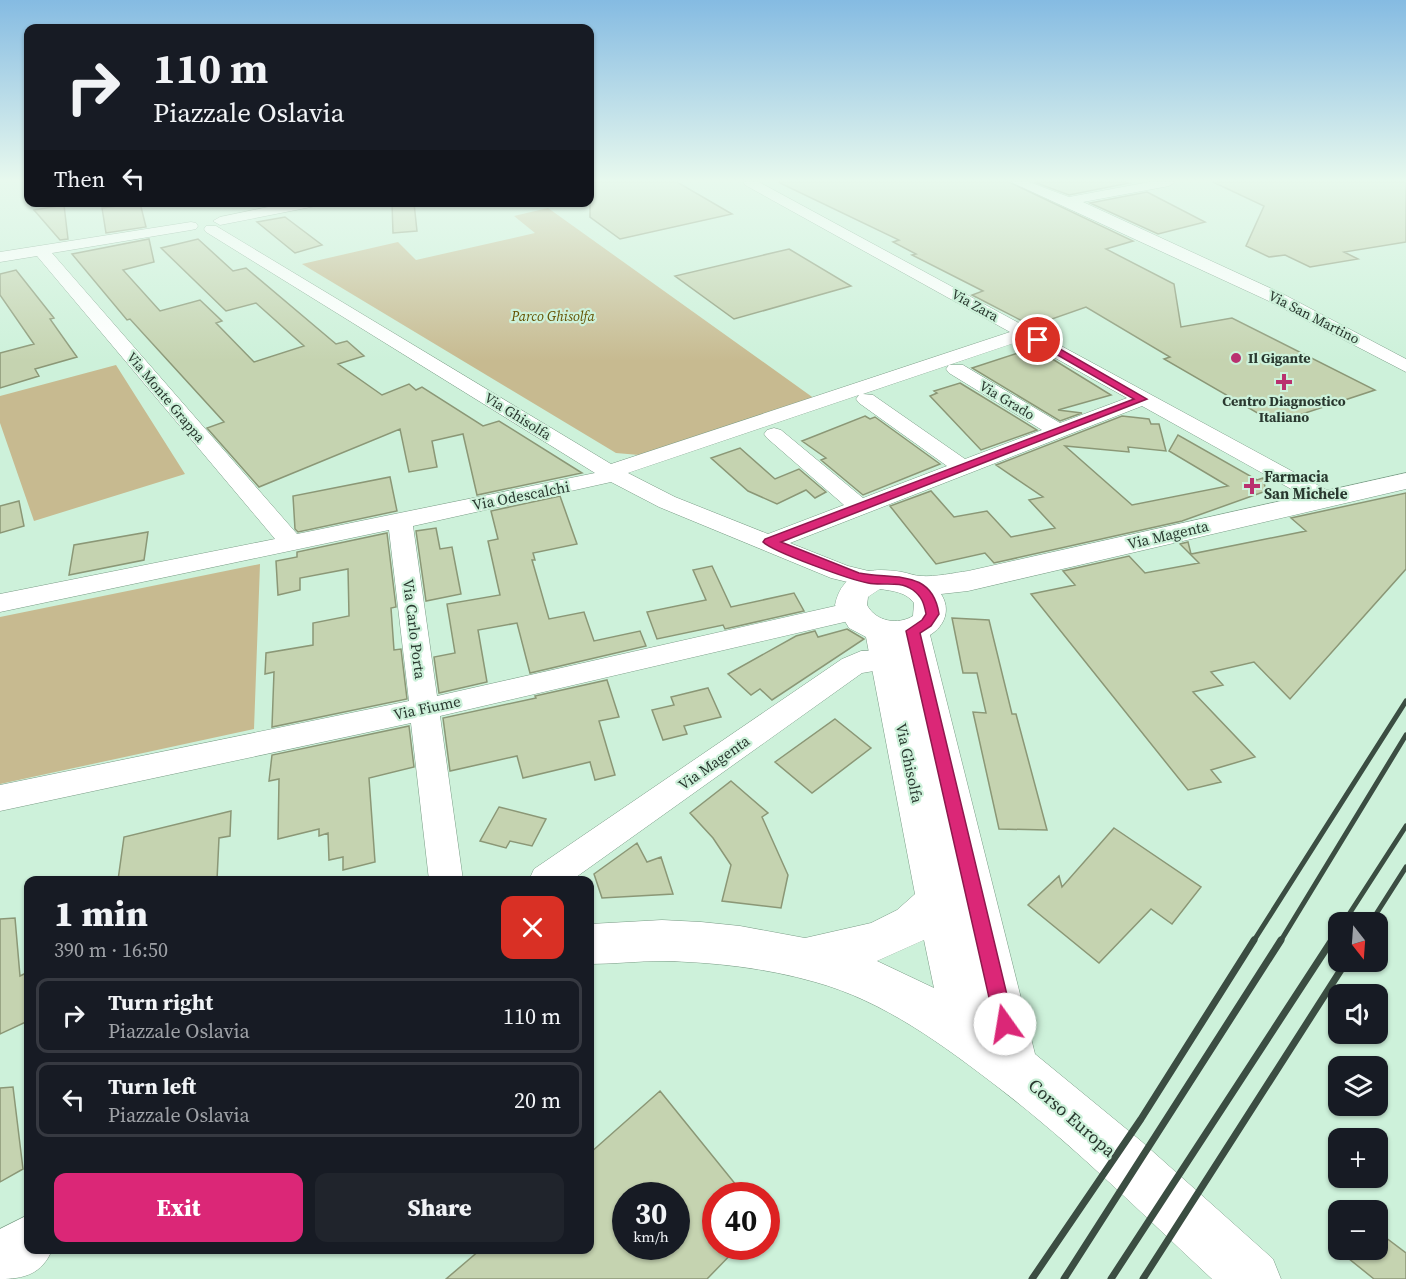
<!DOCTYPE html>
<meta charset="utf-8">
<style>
:root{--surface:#171b24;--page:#20242c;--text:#f1f3f6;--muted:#9ea1a6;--line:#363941;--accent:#db2777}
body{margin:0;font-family:"Source Serif 4",serif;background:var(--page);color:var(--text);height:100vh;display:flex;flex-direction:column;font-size:22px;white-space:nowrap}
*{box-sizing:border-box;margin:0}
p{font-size:20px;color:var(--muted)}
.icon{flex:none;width:33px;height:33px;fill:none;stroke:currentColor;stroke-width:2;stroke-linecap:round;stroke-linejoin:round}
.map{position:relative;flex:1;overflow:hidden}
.drawer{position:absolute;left:24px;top:876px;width:570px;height:378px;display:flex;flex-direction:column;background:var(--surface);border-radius:12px;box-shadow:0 2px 4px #0004}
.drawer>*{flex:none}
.hud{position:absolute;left:24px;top:24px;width:570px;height:183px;border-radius:12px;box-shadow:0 2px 4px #0004;background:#171b24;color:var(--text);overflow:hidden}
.needle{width:39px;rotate:163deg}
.controls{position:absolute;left:1328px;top:912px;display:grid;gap:12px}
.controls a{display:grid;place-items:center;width:60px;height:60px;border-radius:12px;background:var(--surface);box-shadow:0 2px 4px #0004;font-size:30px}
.speed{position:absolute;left:612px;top:1182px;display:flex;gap:12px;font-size:30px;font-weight:700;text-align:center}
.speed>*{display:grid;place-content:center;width:78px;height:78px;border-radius:50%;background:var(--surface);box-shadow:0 2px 4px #0004;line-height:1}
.speed small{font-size:15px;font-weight:400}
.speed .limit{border:9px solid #d22;background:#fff;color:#111}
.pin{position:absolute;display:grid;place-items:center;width:51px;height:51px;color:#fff;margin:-26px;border:3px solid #fff;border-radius:50%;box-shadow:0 2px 6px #0007}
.me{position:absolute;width:66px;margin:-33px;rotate:347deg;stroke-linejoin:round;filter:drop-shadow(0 0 4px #0008)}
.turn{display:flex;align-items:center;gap:21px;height:126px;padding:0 30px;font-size:27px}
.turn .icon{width:78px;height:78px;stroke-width:2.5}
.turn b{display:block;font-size:42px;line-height:51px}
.then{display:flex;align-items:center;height:57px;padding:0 30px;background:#0003;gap:12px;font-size:22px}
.round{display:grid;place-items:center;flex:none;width:63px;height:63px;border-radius:12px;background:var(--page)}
.overview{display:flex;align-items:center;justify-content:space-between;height:102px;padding:0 30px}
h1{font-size:36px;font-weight:800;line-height:45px}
.action{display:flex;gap:12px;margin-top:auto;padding:12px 30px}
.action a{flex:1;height:69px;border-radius:12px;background:var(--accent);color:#fff;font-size:24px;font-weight:800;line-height:69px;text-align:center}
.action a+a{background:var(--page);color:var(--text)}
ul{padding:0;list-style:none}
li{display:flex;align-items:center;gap:18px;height:75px;margin:0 12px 9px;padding:0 18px;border:3px solid var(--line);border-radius:12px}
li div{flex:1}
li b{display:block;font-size:22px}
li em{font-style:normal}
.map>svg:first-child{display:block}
.green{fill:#c7ba90}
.building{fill:#c5d3b0;stroke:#8b9776;stroke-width:1.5;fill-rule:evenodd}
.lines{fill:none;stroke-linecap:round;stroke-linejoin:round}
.street-casing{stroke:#7a9c86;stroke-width:1}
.secondary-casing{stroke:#7a9c86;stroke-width:1}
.street{fill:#fff;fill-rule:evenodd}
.secondary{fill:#fff;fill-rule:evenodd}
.rail-far1{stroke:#3b4d42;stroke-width:5}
.rail{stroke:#3b4d42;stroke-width:7}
.route{fill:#db2777;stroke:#8e194d;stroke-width:1.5}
.poi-dot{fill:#b9306f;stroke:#cdf1da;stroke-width:2}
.labels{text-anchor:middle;stroke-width:4.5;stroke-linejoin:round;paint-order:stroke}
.far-street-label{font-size:14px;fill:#29382f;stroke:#cdf1da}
.far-park-label{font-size:14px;font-style:italic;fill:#645101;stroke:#cdf1da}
.far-poi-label{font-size:14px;font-weight:bold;fill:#29382f;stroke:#cdf1da;text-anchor:start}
.poi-label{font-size:15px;font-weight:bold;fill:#29382f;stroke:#cdf1da;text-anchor:start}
.street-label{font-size:15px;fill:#29382f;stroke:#cdf1da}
.near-street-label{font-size:18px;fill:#29382f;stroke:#cdf1da}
</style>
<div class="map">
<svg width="1406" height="1279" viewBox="0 0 1406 1279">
<rect width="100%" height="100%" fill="#cdf1da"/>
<path class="green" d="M 548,208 L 815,399 L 639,455 L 616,453 L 302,264 L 398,242 L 416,260 L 535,233 L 514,216 Z
M 116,365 L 185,474 L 34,521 L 0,423 L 0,396 Z
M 260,564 L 254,729 L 0,784 L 0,617 Z"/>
<path class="building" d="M 590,182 L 677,182 L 732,214 L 620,239 L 590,217 Z
M 778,182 L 1009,182 L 1133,241 L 1106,249 L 1174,284 L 1181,327 L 1232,318 L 1375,390 L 1275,423 L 1164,359 L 1170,357 L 1086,307 L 1032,326 L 972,295 L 983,291 L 912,255 L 916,254 L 893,242 L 899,240 Z
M 1034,182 L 1126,182 L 1129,183 L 1069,195 Z
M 1213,182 L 1406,182 L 1406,242 L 1344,252 L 1358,259 L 1310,267 L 1285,255 L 1269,257 L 1246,246 L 1264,206 Z
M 1147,192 L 1205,222 L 1158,234 L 1090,203 Z
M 140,203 L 146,227 L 106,233 L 102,208 Z
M 392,203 L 414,203 L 417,231 L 393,233 Z
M 64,205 L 68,239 L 60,240 L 34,210 Z
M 285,217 L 322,245 L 295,253 L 257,222 Z
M 149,239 L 154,262 L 123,270 L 160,311 L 200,300 L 222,321 L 216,323 L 254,362 L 304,346 L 256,303 L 226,311 L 161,248 L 198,239 L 233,271 L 246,268 L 336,344 L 347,341 L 364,356 L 338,364 L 382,395 L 409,384 L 416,390 L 422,387 L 483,426 L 499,421 L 582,473 L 477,495 L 463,434 L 432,441 L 437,467 L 409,472 L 400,429 L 259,487 L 207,428 L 224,422 L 130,319 L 127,320 L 72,254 Z
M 789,249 L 851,286 L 734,319 L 675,276 Z
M 16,270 L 54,318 L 50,319 L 77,357 L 35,369 L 39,376 L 0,388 L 0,353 L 34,344 L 0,295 L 0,274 Z
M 1033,348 L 1054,360 L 1111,395 L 1058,410 L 1082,413 L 1060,421 L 972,368 Z
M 960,383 L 1037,430 L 981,450 L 930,396 L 937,393 L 934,391 Z
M 865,416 L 870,419 L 875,417 L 940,464 L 863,495 L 821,460 L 826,458 L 802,441 Z
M 1122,416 L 1149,419 L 1151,424 L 1159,424 L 1166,451 L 1128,447 L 1129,452 L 1065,446 L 1132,505 L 1228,486 L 1169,451 L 1178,435 L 1257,480 L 1263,478 L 1266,491 L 1182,521 L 994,563 L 985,553 L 936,564 L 890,506 L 931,491 L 954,517 L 987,511 L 1011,537 L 1055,528 L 1029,500 L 1043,497 L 996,465 Z
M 740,448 L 775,479 L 799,469 L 826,492 L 815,498 L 806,490 L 777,504 L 748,491 L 711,458 Z
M 390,477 L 397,511 L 298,532 L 295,529 L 293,496 Z
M 1406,493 L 1406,569 L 1290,699 L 1254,662 L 1211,672 L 1223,685 L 1193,692 L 1255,757 L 1211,770 L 1221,782 L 1188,790 L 1031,594 L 1075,585 L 1063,571 L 1129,556 L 1145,573 L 1199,563 L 1180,544 L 1188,542 L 1191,554 L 1306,531 L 1291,518 Z
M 560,496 L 577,544 L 533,553 L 535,560 L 532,560 L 549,619 L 584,612 L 594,641 L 640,631 L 646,646 L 530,673 L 517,623 L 478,630 L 487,682 L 439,693 L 434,657 L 455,653 L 447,604 L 500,595 L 488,541 L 498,539 L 491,511 Z
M 19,501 L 24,526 L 0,533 L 0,506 Z
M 436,528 L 440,549 L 452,547 L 461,594 L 426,601 L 416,531 Z
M 148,532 L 144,560 L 69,575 L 74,545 Z
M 387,533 L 396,607 L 391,608 L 394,650 L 401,649 L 407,699 L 272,727 L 274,672 L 265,674 L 266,653 L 313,645 L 313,623 L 349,616 L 348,569 L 300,578 L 300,590 L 278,595 L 276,561 L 297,557 L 297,552 Z
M 712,566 L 731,607 L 794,593 L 804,611 L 725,629 L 723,625 L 657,639 L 647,612 L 706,600 L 693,570 Z
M 952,618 L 989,620 L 1012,714 L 1016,714 L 1047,830 L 999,829 L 973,712 L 986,713 L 977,673 L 963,673 Z
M 847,629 L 864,639 L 772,700 L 760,689 L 751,695 L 728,674 L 796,636 L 815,631 L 818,637 Z
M 607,680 L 619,717 L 599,721 L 615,775 L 595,780 L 590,762 L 523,778 L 517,756 L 450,771 L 443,718 L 536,698 L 535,696 Z
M 708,688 L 721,717 L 684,726 L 687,734 L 663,740 L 652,710 L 674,705 L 671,697 Z
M 835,719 L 871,748 L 812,793 L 775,762 Z
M 409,726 L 414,767 L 369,778 L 375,862 L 343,870 L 343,857 L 329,860 L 328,833 L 319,836 L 319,829 L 278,839 L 279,779 L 269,781 L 272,755 Z
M 731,781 L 768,813 L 762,817 L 788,875 L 781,908 L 722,901 L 731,865 L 713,838 L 690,813 Z
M 499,807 L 546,819 L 532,846 L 510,841 L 506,848 L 480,841 Z
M 231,811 L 230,836 L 219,838 L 217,880 L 118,880 L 124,837 Z
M 1114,828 L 1201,887 L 1172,924 L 1151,909 L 1099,963 L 1028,905 L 1059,876 L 1062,887 Z
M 637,843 L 647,862 L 661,857 L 673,894 L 602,898 L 594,874 Z
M 15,918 L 20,976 L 28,972 L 28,1021 L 0,1034 L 0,919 Z
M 13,1087 L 23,1169 L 0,1182 L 0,1088 Z
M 660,1091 L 745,1196 L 716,1196 L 716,1246 L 739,1246 L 707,1279 L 446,1279 L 480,1250 L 590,1250 L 590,1153 ZM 626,1196 L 676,1196 L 676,1246 L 626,1246 Z
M 1377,1231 L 1406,1253 L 1406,1279 L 1374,1279 L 1338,1250 L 1377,1250 Z"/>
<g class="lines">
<defs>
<path id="street" d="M 744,182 L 759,182 L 1334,494 L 1337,499 L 1334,504 L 1326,506 L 1318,504 L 1142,406 L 790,543 L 848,566 L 881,574 L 885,580 L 881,586 L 872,588 L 831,578 L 659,507 L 611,482 L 413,526 L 437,696 L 853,602 L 862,605 L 866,611 L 862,617 L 853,620 L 440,716 L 463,880 L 429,880 L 411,723 L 0,811 L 0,785 L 409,701 L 389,530 L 0,612 L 0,594 L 275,539 L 37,256 L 0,262 L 0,252 L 191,222 L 196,223 L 198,226 L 196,229 L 191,230 L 52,253 L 297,534 L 595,473 L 206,232 L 204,229 L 206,226 L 216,226 L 611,464 L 1010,332 L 745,185 ZM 1023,340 L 1127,398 L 1060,423 L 963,365 L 949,365 L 946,369 L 949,373 L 1042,430 L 965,459 L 873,395 L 863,394 ZM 859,395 L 856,399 L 859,403 L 947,466 L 863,498 L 781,430 L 774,428 L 767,430 L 764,434 L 767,438 L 844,505 L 768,534 L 675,497 L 628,473 Z
M 1011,182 L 1029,182 L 1069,197 L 1149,182 L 1175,182 L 1169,186 L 1083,202 L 1283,294 L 1406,359 L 1406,372 L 1271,302 Z
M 292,202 L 323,202 L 316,206 L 220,225 L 213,221 L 220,217 Z
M 887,650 L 897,653 L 901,660 L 897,667 L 862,673 L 572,880 L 529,880 L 534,869 L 842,659 L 861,651 Z"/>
<path id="secondary" d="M 1406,473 L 1406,489 L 968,591 L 941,594 C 951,609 945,626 930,635 L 1035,1054 L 1141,1141 L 1273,1259 L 1281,1279 L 1212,1279 C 1142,1214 1075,1146 999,1088 C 943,1045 884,1001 815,982 C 766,968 713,962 662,961 C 638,961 614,964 590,964 L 590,924 L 662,920 L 701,922 L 740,926 L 805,938 L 871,923 L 897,910 L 915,894 L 866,637 L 849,628 L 835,605 C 842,570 872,567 902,572 C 908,573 915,576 921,576 C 936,577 953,573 968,571 ZM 880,589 C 893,591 906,592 914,603 L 913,616 C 898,625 876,622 867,605 L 868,597 ZM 924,940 L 934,988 L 877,961 Z
M 28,1215 L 28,1250 L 52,1250 C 42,1274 24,1279 0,1279 L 0,1229 Z"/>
</defs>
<use href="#street" class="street-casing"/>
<use href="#secondary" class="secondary-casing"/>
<use href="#street" class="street"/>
<use href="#secondary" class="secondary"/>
<path class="rail-far1" d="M 1344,922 L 1406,826
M 1371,922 L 1406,867
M 1253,942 L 1406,701
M 1280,942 L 1406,735
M 1331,942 L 1338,931"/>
<path class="rail" d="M 1032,1279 L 1141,1119 L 1254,940
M 1064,1279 L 1281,940
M 1111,1279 L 1332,940
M 1143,1279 L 1346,962"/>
</g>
<linearGradient id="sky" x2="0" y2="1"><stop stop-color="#85bbe2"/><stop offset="0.5" stop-color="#e8f9ee"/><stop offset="1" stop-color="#e8f9ee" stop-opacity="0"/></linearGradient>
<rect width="1406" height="361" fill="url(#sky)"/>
<path class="route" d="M 1035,338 L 1041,338 L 1147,399 L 781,542 L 859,573 C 892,580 932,568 939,614 L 931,626 L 920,633 L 1014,1024 L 1011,1031 L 1005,1034 L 998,1031 L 995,1024 L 906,631 L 922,620 L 926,614 C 924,603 922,597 913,590 C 899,580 883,586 868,583 C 851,580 773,552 763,542 L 765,539 L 1134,399 L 1035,342 Z"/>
<g class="poi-dot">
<circle cx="1236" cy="358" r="6"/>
<path d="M1281 373h6v6h6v6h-6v6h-6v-6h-6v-6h6z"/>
<path d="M1249 477h6v6h6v6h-6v6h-6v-6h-6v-6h6z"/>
</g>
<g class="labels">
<g class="far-street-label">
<text transform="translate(975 305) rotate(29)" y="5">Via Zara</text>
<text transform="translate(1314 317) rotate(27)" y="5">Via San Martino</text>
<text transform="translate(166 397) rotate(50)" y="5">Via Monte Grappa</text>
<text transform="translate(1007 400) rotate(31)" y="5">Via Grado</text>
<text transform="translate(518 416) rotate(32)" y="5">Via Ghisolfa</text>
</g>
<g class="far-park-label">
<text x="553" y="321">Parco Ghisolfa</text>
</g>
<g class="far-poi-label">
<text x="1248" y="363">Il Gigante</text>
<text x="1284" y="406" text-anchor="middle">Centro Diagnostico<tspan x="1284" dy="16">Italiano</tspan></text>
</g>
<g class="poi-label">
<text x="1264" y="482">Farmacia<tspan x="1264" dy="17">San Michele</tspan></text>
</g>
<g class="street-label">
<text transform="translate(521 496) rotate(-11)" y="5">Via Odescalchi</text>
<text transform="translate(1168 535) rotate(-13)" y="5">Via Magenta</text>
<text transform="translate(414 629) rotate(83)" y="5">Via Carlo Porta</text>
<text transform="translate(427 708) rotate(-12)" y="5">Via Fiume</text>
<text transform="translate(714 763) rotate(-35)" y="5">Via Magenta</text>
<text transform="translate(909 763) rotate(78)" y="5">Via Ghisolfa</text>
</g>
<g class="near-street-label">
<text transform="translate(1072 1118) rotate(41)" y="6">Corso Europa</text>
</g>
</g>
</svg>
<div class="controls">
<a><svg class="needle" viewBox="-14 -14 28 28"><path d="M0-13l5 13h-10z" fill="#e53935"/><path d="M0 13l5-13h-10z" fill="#9ea1a6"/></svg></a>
<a><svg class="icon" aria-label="sound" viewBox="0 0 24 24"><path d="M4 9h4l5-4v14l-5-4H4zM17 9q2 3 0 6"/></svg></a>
<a><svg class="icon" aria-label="layers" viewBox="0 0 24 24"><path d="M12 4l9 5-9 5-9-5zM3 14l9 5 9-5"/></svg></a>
<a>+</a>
<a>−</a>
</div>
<div class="speed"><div>30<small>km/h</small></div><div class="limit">40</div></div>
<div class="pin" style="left:1038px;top:340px;background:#d93025"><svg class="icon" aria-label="arrive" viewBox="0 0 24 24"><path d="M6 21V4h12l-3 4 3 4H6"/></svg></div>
<svg class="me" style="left:1005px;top:1024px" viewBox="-20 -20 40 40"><circle r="19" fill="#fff"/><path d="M0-13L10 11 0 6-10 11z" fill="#db2777"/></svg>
<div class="hud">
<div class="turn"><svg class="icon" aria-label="right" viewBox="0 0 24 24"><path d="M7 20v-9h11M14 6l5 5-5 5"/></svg><div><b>110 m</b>Piazzale Oslavia</div></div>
<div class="then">Then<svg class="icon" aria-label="left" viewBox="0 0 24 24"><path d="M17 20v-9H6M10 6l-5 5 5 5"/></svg></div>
</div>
<section class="drawer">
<div class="overview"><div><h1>1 min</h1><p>390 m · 16:50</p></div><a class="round" style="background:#d93025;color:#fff"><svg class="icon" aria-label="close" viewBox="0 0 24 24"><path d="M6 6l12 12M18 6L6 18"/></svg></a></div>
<ul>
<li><svg class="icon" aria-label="right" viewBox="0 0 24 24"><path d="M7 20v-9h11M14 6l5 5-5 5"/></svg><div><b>Turn right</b><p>Piazzale Oslavia</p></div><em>110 m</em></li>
<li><svg class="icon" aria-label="left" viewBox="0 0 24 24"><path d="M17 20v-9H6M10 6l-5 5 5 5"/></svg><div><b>Turn left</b><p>Piazzale Oslavia</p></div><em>20 m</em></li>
</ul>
<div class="action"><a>Exit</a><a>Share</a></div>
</section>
</div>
